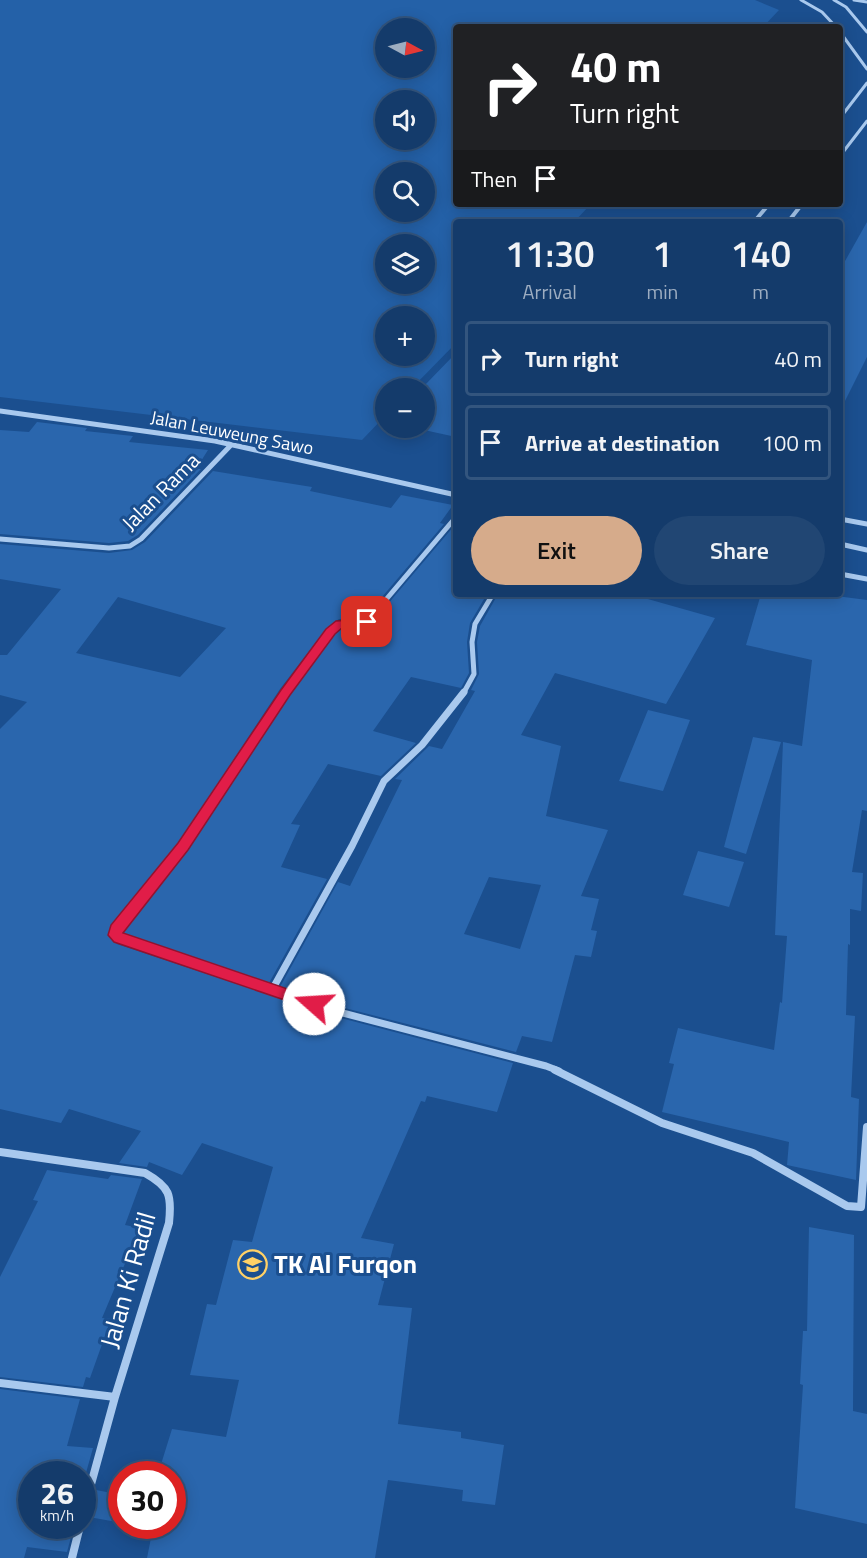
<!DOCTYPE html>
<meta charset="utf-8">
<style>
:root{--surface:#143b6b;--page:#214673;--text:#f1f3f6;--muted:#9dadc1;--line:#33557e;--accent:#d6ab8b}
body{margin:0;font-family:"Titillium Web",sans-serif;background:var(--page);color:var(--text);height:100vh;display:flex;flex-direction:column;font-size:22px;white-space:nowrap}
*{box-sizing:border-box;margin:0}
p{font-size:20px;color:var(--muted)}
.icon{flex:none;width:33px;height:33px;fill:none;stroke:currentColor;stroke-width:2;stroke-linecap:round;stroke-linejoin:round}
.map{position:relative;flex:1;overflow:hidden}
.sheet{position:absolute;left:453px;top:219px;width:390px;height:378px;display:flex;flex-direction:column;background:var(--surface);border-radius:6px;box-shadow:0 3px 15px #0003,0 0 0 2px var(--line)}
.sheet>*{flex:none}
.hud{position:absolute;left:453px;top:24px;width:390px;height:183px;border-radius:6px;box-shadow:0 3px 15px #0003,0 0 0 2px var(--line);background:#202124;color:#fff;overflow:hidden}
.needle{width:39px;rotate:97deg}
.buttons{position:absolute;left:375px;top:18px;display:grid;gap:12px}
.buttons a{display:grid;place-items:center;width:60px;height:60px;border-radius:50%;background:var(--surface);box-shadow:0 3px 15px #0003,0 0 0 2px var(--line);font-size:30px}
.speed{position:absolute;left:18px;top:1461px;display:flex;gap:12px;font-size:30px;font-weight:700;text-align:center}
.speed>*{display:grid;place-content:center;width:78px;height:78px;border-radius:50%;background:var(--surface);box-shadow:0 3px 15px #0003,0 0 0 2px var(--line);line-height:1}
.speed small{font-size:15px;font-weight:400}
.speed .limit{border:9px solid #d22;background:#fff;color:#111}
.pin{position:absolute;display:grid;place-items:center;width:51px;height:51px;color:#fff;margin:-26px;border-radius:12px;box-shadow:0 3px 9px #0006}
.me{position:absolute;width:66px;margin:-33px;rotate:289deg;stroke-linejoin:round;filter:drop-shadow(0 0 4px #0008)}
.turn{display:flex;align-items:center;gap:21px;height:126px;padding:0 18px;font-size:27px}
.turn .icon{width:78px;height:78px;stroke-width:2.5}
.turn b{display:block;font-size:42px;line-height:51px}
.then{display:flex;align-items:center;height:57px;padding:0 18px;background:#0003;gap:12px;font-size:22px}
.eta{display:flex;justify-content:space-evenly;align-items:center;height:102px;text-align:center}
.eta b{font-size:36px;font-weight:600;line-height:42px}
.action{display:flex;gap:12px;margin-top:auto;padding:12px 18px}
.action a{flex:1;height:69px;border-radius:36px;background:var(--accent);color:#111;font-size:24px;font-weight:600;line-height:69px;text-align:center}
.action a+a{background:var(--page);color:var(--text)}
ul{padding:0;list-style:none}
li{display:flex;align-items:center;gap:18px;height:75px;margin:0 12px 9px;padding:0 6px;border:3px solid var(--line);border-radius:6px}
li div{flex:1}
li b{display:block;font-size:22px}
li em{font-style:normal}
.map>svg:first-child{display:block}
.green{fill:#2461a8;fill-rule:evenodd}
.building{fill:#2a66ad;fill-rule:evenodd}
.lines{fill:none;stroke-linecap:round;stroke-linejoin:round}
.minor-far4{stroke:#a9c9ee;stroke-width:3}
.minor-far3{stroke:#a9c9ee;stroke-width:4}
.minor-far2{stroke:#a9c9ee;stroke-width:5}
.minor-far1{stroke:#a9c9ee;stroke-width:7}
.minor{stroke:#a9c9ee;stroke-width:8}
.route{fill:#e11d48;stroke:#92132f;stroke-width:1.5}
.labels{text-anchor:middle;stroke-width:6;stroke-linejoin:round;paint-order:stroke}
.far-street-label{font-size:18px;fill:#fff;stroke:#1b4f8f}
.street-label{font-size:21px;fill:#fff;stroke:#1b4f8f}
.near-poi-label{font-size:26px;font-weight:bold;fill:#fff;stroke:#1b4f8f;text-anchor:start}
.near-street-label{font-size:26px;fill:#fff;stroke:#1b4f8f}
</style>
<div class="map">
<svg width="867" height="1558" viewBox="0 0 867 1558">
<rect width="100%" height="100%" fill="#1b4f8f"/>
<path class="green" d="M 0,0 L 755,0 L 779,10 L 763,27 L 456,27 L 456,204 L 591,204 L 574,222 L 456,222 L 456,343 L 412,388 L 386,388 L 385,416 L 362,440 L 0,397 ZM 386,28 L 424,28 L 424,68 L 386,68 ZM 386,100 L 424,100 L 424,140 L 386,140 ZM 386,172 L 424,172 L 424,212 L 386,212 ZM 424,244 L 424,284 L 386,284 L 386,244 ZM 386,316 L 424,316 L 424,356 L 386,356 Z"/>
<path class="building" d="M 867,222 L 867,357 L 840,411 L 840,270 Z
M 456,353 L 456,437 L 424,430 L 424,386 Z
M 37,422 L 87,428 L 85,431 L 133,436 L 129,442 L 208,450 L 196,469 L 201,469 L 138,535 L 128,541 L 109,543 L 0,534 L 0,430 L 29,432 Z
M 213,471 L 312,487 L 310,491 L 391,508 L 401,495 L 453,505 L 440,523 L 444,524 L 365,617 L 339,619 L 327,628 L 280,689 L 178,844 L 112,925 L 109,934 L 117,944 L 333,1016 L 513,1063 L 497,1112 L 427,1096 L 425,1102 L 421,1101 L 361,1238 L 394,1244 L 378,1305 L 412,1308 L 398,1424 L 461,1432 L 461,1438 L 504,1445 L 495,1505 L 462,1501 L 463,1490 L 388,1480 L 375,1558 L 147,1558 L 153,1528 L 137,1526 L 172,1526 L 172,1474 L 158,1474 L 172,1429 L 226,1437 L 239,1380 L 190,1375 L 207,1304 L 216,1305 L 233,1240 L 252,1242 L 273,1167 L 202,1143 L 182,1175 L 149,1162 L 147,1167 L 119,1163 L 141,1131 L 69,1109 L 61,1123 L 0,1109 L 0,729 L 27,702 L 0,695 L 0,655 L 7,655 L 61,589 L 0,579 L 0,544 L 109,553 L 132,550 L 145,542 ZM 118,597 L 226,628 L 180,677 L 76,653 Z
M 454,526 L 456,594 L 487,594 L 470,623 L 467,642 L 469,673 L 461,688 L 411,677 L 373,731 L 416,743 L 381,776 L 328,764 L 291,824 L 300,825 L 281,867 L 327,879 L 269,983 L 122,934 L 121,931 L 188,850 L 290,694 L 335,634 L 342,629 L 370,625 Z
M 498,594 L 630,594 L 715,618 L 666,704 L 555,673 L 521,735 L 561,746 L 546,816 L 608,830 L 581,896 L 599,899 L 591,930 L 597,931 L 591,957 L 575,955 L 552,1042 L 522,1036 L 516,1052 L 337,1006 L 280,987 L 338,882 L 350,886 L 402,780 L 395,779 L 429,746 L 442,749 L 475,691 L 471,690 L 479,674 L 477,642 L 480,626 ZM 489,877 L 541,885 L 520,949 L 464,934 Z
M 761,594 L 821,594 L 867,600 L 867,811 L 862,810 L 852,872 L 863,873 L 861,911 L 850,909 L 850,945 L 848,944 L 846,1015 L 855,1016 L 851,1097 L 859,1099 L 856,1180 L 787,1165 L 789,1142 L 662,1112 L 674,1064 L 669,1063 L 678,1028 L 774,1050 L 780,1002 L 782,1003 L 787,936 L 775,935 L 783,742 L 802,746 L 812,660 L 746,645 Z
M 648,710 L 690,720 L 663,791 L 619,781 Z
M 753,737 L 781,742 L 746,854 L 724,847 Z
M 698,851 L 744,862 L 729,907 L 683,895 Z
M 47,1170 L 108,1179 L 111,1175 L 142,1179 L 125,1225 L 140,1228 L 102,1318 L 111,1319 L 90,1378 L 86,1377 L 83,1387 L 0,1377 L 0,1277 L 38,1201 L 33,1200 Z
M 809,1227 L 854,1235 L 853,1411 L 867,1414 L 867,1524 L 795,1508 L 803,1385 L 800,1384 L 803,1331 L 807,1331 Z
M 0,1389 L 80,1399 L 67,1446 L 93,1448 L 82,1487 L 82,1474 L 32,1474 L 32,1526 L 74,1526 L 67,1552 L 27,1547 L 24,1558 L 0,1558 Z
M 96,1490 L 122,1495 L 122,1523 L 89,1517 Z"/>
<g class="lines">
<path class="minor-far4" d="M 801,0 L 822,12 L 836,27
M 834,0 L 846,7 L 867,32
M 854,0 L 867,2
M 840,32 L 867,69
M 840,118 L 867,83
M 840,156 L 867,121"/>
<path class="minor-far3" d="M 754,222 L 769,204
M 788,222 L 802,204"/>
<path class="minor-far2" d="M 0,411 L 215,441 L 456,495
M 840,519 L 867,524
M 0,539 L 109,548 L 130,546 L 141,539 L 231,445
M 840,544 L 867,550
M 840,574 L 867,579
M 284,694 L 331,631 L 340,624 L 367,622 L 456,517
M 463,694 L 474,674 L 472,642 L 475,624 L 493,594"/>
<path class="minor-far1" d="M 285,692 L 183,847 L 116,929 L 115,935 L 119,939 L 335,1011 L 546,1066 L 559,1071
M 272,990 L 352,846 L 384,781 L 422,745 L 464,692"/>
<path class="minor" d="M 555,1070 L 662,1123 L 753,1153 L 847,1206 L 861,1207 L 867,1127
M 0,1152 L 145,1173 C 170,1187 172,1195 169,1223 L 115,1397 L 82,1517
M 0,1383 L 115,1397
M 72,1558 L 80,1526"/>
</g>
<path class="route" d="M 367,619 L 371,620 L 371,625 L 359,628 L 343,627 L 335,634 L 290,695 L 188,850 L 123,933 L 320,1000 L 322,1004 L 320,1008 L 308,1008 L 114,942 L 108,935 L 111,925 L 178,843 L 281,690 L 326,629 L 336,621 Z"/>
<defs>
<symbol id="school-ring" viewBox="-11 -11 22 22"><circle r="9.5" fill="#1b4f8f" stroke="#ffd166" stroke-width="1.5"/><path d="M0-5L7-2L0 1L-7-2ZM-4 1L0 2.5L4 1V4Q0 6-4 4Z" fill="#ffd166"/></symbol>
</defs>
<g fill-rule="evenodd">
<use href="#school-ring" x="236" y="1248" width="33" height="33"/>
</g>
<g class="labels">
<g class="far-street-label">
<text transform="translate(232 433) rotate(11)" y="6">Jalan Leuweung Sawo</text>
</g>
<g class="street-label">
<text transform="translate(161 492) rotate(-45)" y="7">Jalan Rama</text>
</g>
<g class="near-poi-label">
<text x="274" y="1273">TK Al Furqon</text>
</g>
<g class="near-street-label">
<text transform="translate(128 1280) rotate(-74)" y="9">Jalan Ki Radil</text>
</g>
</g>
</svg>
<div class="buttons">
<a><svg class="needle" viewBox="-14 -14 28 28"><path d="M0-13l5 13h-10z" fill="#e53935"/><path d="M0 13l5-13h-10z" fill="#9dadc1"/></svg></a>
<a><svg class="icon" aria-label="sound" viewBox="0 0 24 24"><path d="M4 9h4l5-4v14l-5-4H4zM17 9q2 3 0 6"/></svg></a>
<a><svg class="icon" aria-label="search" viewBox="0 0 24 24"><circle cx="10" cy="10" r="6"/><path d="M15 15l6 6"/></svg></a>
<a><svg class="icon" aria-label="layers" viewBox="0 0 24 24"><path d="M12 4l9 5-9 5-9-5zM3 14l9 5 9-5"/></svg></a>
<a>+</a>
<a>−</a>
</div>
<div class="speed"><div>26<small>km/h</small></div><div class="limit">30</div></div>
<div class="pin" style="left:367px;top:622px;background:#d93025"><svg class="icon" aria-label="arrive" viewBox="0 0 24 24"><path d="M6 21V4h12l-3 4 3 4H6"/></svg></div>
<svg class="me" style="left:314px;top:1004px" viewBox="-20 -20 40 40"><circle r="19" fill="#fff"/><path d="M0-13L10 11 0 6-10 11z" fill="#e11d48"/></svg>
<div class="hud">
<div class="turn"><svg class="icon" aria-label="right" viewBox="0 0 24 24"><path d="M7 20v-9h11M14 6l5 5-5 5"/></svg><div><b>40 m</b>Turn right</div></div>
<div class="then">Then<svg class="icon" aria-label="arrive" viewBox="0 0 24 24"><path d="M6 21V4h12l-3 4 3 4H6"/></svg></div>
</div>
<section class="sheet">
<div class="eta">
<div><b>11:30</b><p>Arrival</p></div>
<div><b>1</b><p>min</p></div>
<div><b>140</b><p>m</p></div>
</div>
<ul>
<li><svg class="icon" aria-label="right" viewBox="0 0 24 24"><path d="M7 20v-9h11M14 6l5 5-5 5"/></svg><div><b>Turn right</b></div><em>40 m</em></li>
<li><svg class="icon" aria-label="arrive" viewBox="0 0 24 24"><path d="M6 21V4h12l-3 4 3 4H6"/></svg><div><b>Arrive at destination</b></div><em>100 m</em></li>
</ul>
<div class="action"><a>Exit</a><a>Share</a></div>
</section>
</div>
